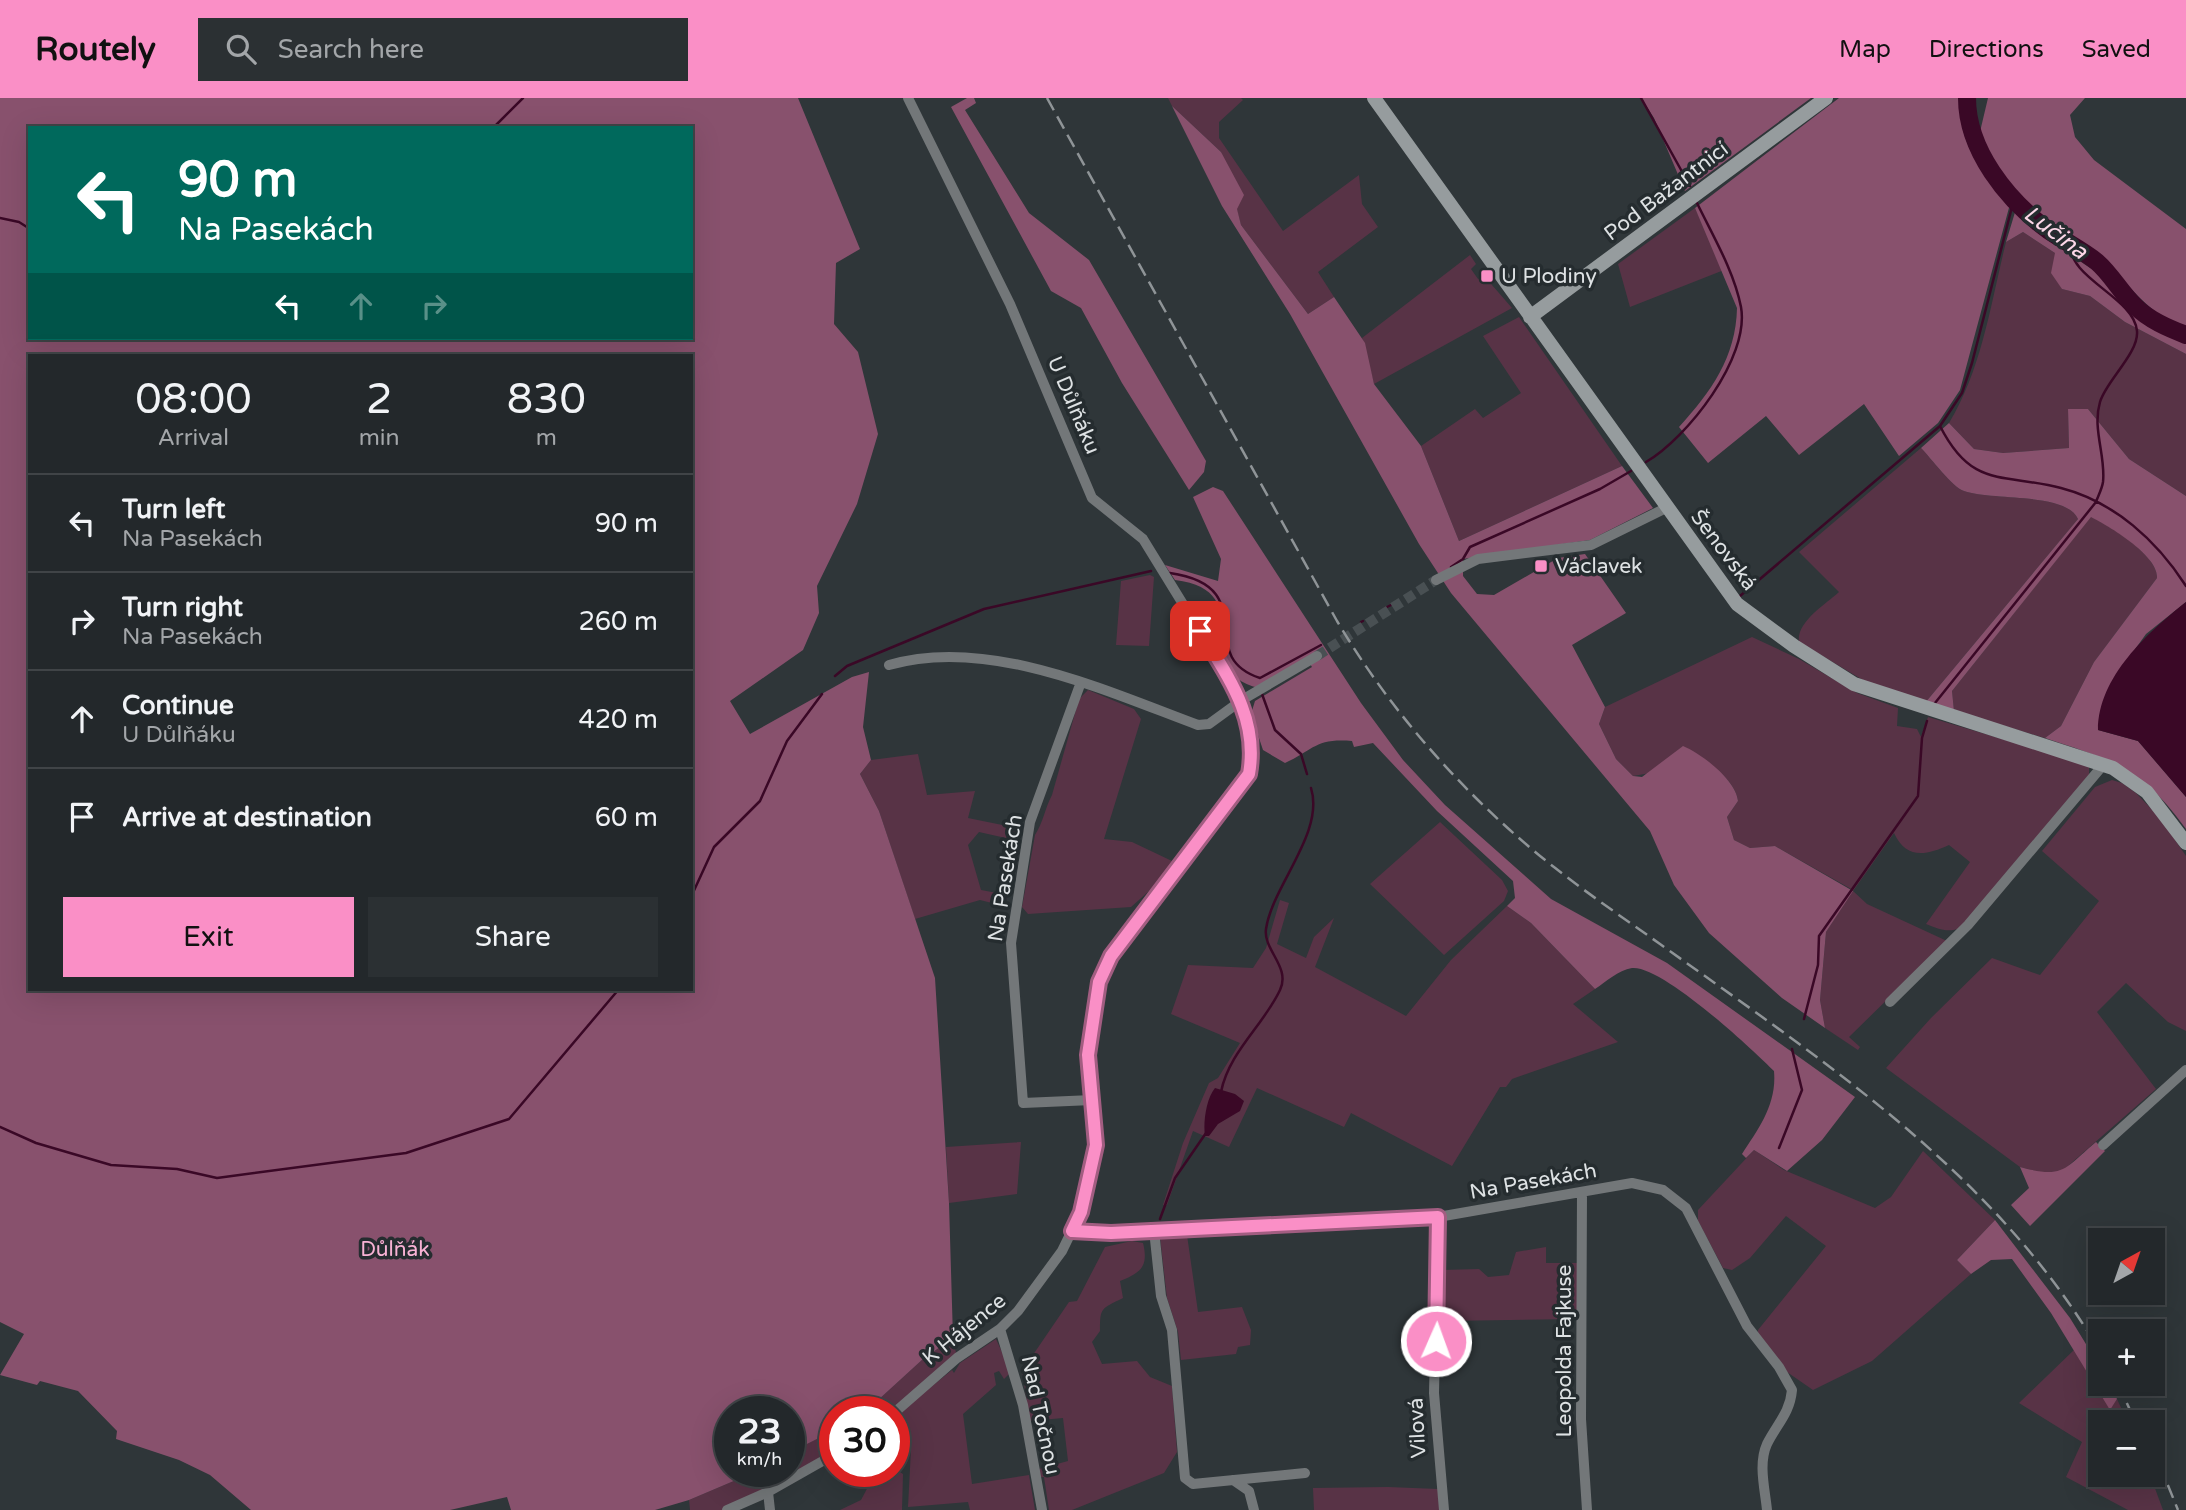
<!DOCTYPE html>
<meta charset="utf-8">
<style>
:root{--surface:#23282b;--page:#2b3033;--text:#f1f3f6;--muted:#a3a6a9;--line:#404447;--accent:#fa8fc6}
body{margin:0;font-family:"Varela Round",sans-serif;background:var(--page);color:var(--text);height:100vh;display:flex;flex-direction:column;font-size:26px;white-space:nowrap}
*{box-sizing:border-box;margin:0}
p{font-size:23px;color:var(--muted)}
.icon{flex:none;width:38px;height:38px;fill:none;stroke:currentColor;stroke-width:2;stroke-linecap:round;stroke-linejoin:round}
.map{position:relative;flex:1;overflow:hidden}
.panel{position:absolute;left:28px;top:256px;width:665px;height:637px;display:flex;flex-direction:column;background:var(--surface);border-radius:0px;box-shadow:0 7px 28px #0002,0 0 0 2px var(--line)}
.panel>*{flex:none}
.hud{position:absolute;left:28px;top:28px;width:665px;height:214px;border-radius:0px;box-shadow:0 7px 28px #0002,0 0 0 2px var(--line);background:#00695c;color:#fff;overflow:hidden}
.needle{width:46px;rotate:40deg}
.fabs{position:absolute;left:2088px;top:1130px;display:grid;gap:14px}
.fabs a{display:grid;place-items:center;width:77px;height:77px;border-radius:0px;background:var(--surface);box-shadow:0 7px 28px #0002,0 0 0 2px var(--line);font-size:35px}
.speed{position:absolute;left:714px;top:1298px;display:flex;gap:14px;font-size:35px;font-weight:700;text-align:center}
.speed>*{display:grid;place-content:center;width:91px;height:91px;border-radius:50%;background:var(--surface);box-shadow:0 7px 28px #0002,0 0 0 2px var(--line);line-height:1}
.speed small{font-size:18px;font-weight:400}
.speed .limit{border:10px solid #d22;background:#fff;color:#111}
.pin{position:absolute;display:grid;place-items:center;width:60px;height:60px;color:#fff;margin:-30px;border-radius:14px;box-shadow:0 4px 10px #0006}
.me{position:absolute;width:77px;margin:-38px;rotate:2deg;stroke-linejoin:round;filter:drop-shadow(0 0 5px #0008)}
.turn{display:flex;align-items:center;gap:24px;height:147px;padding:0 35px;font-size:32px}
.turn .icon{width:91px;height:91px;stroke-width:2.5}
.turn b{display:block;font-size:49px;line-height:60px}
.lanes{display:flex;align-items:center;height:66px;padding:0 35px;background:#0003;justify-content:center;gap:35px;direction:ltr}
.lanes .off{opacity:.35}
.eta{display:flex;justify-content:space-evenly;align-items:center;height:119px;text-align:center}
.eta b{font-size:42px;font-weight:600;line-height:49px}
.button{display:flex;gap:14px;margin-top:auto;padding:14px 35px}
.button a{flex:1;height:80px;border-radius:0px;background:var(--accent);color:#111;font-size:28px;font-weight:600;line-height:80px;text-align:center}
.button a+a{background:var(--page);color:var(--text)}
ul{padding:0;list-style:none}
li{display:flex;align-items:center;gap:21px;height:98px;padding:0 35px;border-top:2px solid var(--line)}
li div{flex:1}
li b{display:block;font-size:26px}
li em{font-style:normal}
header{display:flex;align-items:center;gap:42px;box-sizing:border-box;height:98px;padding:0 35px;background:var(--accent);color:#111}
header strong{font-size:33px}
nav{display:flex;gap:38px;margin-inline-start:auto;font-size:24px}
.search{width:490px;height:63px;background:var(--page);display:flex;align-items:center;gap:18px;box-sizing:border-box;padding:0 24px;border-radius:0px;color:var(--muted);font-size:26px}
.map>svg:first-child{display:block}
.green{fill:#583346}
.forest{fill:#88516d;fill-rule:evenodd}
.water{fill:#3a0826}
.lines{fill:none;stroke-linecap:round;stroke-linejoin:round}
.stream{stroke:#3a0826;stroke-width:2.5}
.river{stroke:#3a0826;stroke-width:18}
.street-tunnel{stroke:#495053;stroke-width:10;stroke-dasharray:10 5;stroke-linecap:butt}
.street{stroke:#737779;stroke-width:10}
.secondary{stroke:#969c9e;stroke-width:14}
.rail{stroke:#8f9497;stroke-width:2.5;stroke-dasharray:14 7;stroke-linecap:butt}
.route-casing{stroke:#a25d81;stroke-width:18}
.route{stroke:#fa8fc6;stroke-width:12}
.poi-dot{fill:#fa8fc6;stroke:#252c2f;stroke-width:2.5}
.labels{text-anchor:middle;stroke-width:7;stroke-linejoin:round;paint-order:stroke}
.street-label{font-size:21px;fill:#dee2e4;stroke:#252c2f}
.poi-label{font-size:21px;fill:#dee2e4;stroke:#252c2f;text-anchor:start}
.park-label{font-size:21px;fill:#f8b2d4;stroke:#252c2f}
.water-label{font-size:23px;font-style:italic;fill:#fdd8e9;stroke:#252c2f}
</style>
<header>
<strong>Routely</strong>
<div class="search"><svg class="icon" aria-label="search" viewBox="0 0 24 24"><circle cx="10" cy="10" r="6"/><path d="M15 15l6 6"/></svg>Search here</div>
<nav><a>Map</a><a>Directions</a><a>Saved</a></nav>
</header>
<div class="map">
<svg width="2186" height="1412" viewBox="0 0 2186 1412">
<rect width="100%" height="100%" fill="#2f3639"/>
<path class="green" d="M 1168,0 L 1241,0 L 1243,2 L 1219,24 L 1219,40 L 1283,133 L 1359,77 L 1362,106 L 1378,129 L 1318,174 L 1334,199 L 1308,216 L 1241,127 L 1221,54 L 1172,8 Z
M 1695,110 L 1724,172 L 1630,209 L 1618,166 Z
M 2023,134 L 2055,155 L 2062,191 L 2090,198 L 2125,224 L 2186,256 L 2186,398 L 2129,361 L 2088,311 L 2068,311 L 2069,350 L 2003,355 L 1974,351 L 1949,325 C 1982,271 1991,204 2006,144 Z
M 1470,157 L 1476,166 L 1471,171 L 1478,181 L 1485,179 L 1512,210 L 1374,286 L 1362,240 Z
M 1519,219 L 1622,368 L 1459,443 L 1421,348 L 1475,311 L 1483,320 L 1521,295 L 1483,238 Z
M 1921,350 C 1931,360 1952,389 1964,393 C 1993,403 2066,394 2078,421 L 1925,605 L 1868,585 L 1799,544 C 1796,524 1826,506 1839,494 L 1799,454 Z
M 2091,418 C 2109,427 2159,458 2157,480 L 2094,564 L 2061,628 L 2045,640 L 1954,613 L 1952,593 Z
M 1150,477 L 1154,479 L 1149,548 L 1116,547 L 1121,483 Z
M 1752,539 L 1799,561 L 1857,595 L 1898,610 L 1897,628 L 1917,631 L 1921,639 L 1928,619 L 2089,667 L 2089,677 L 1961,830 C 1947,835 1939,831 1926,826 L 1970,764 L 1949,747 C 1925,758 1906,761 1894,735 L 1853,793 L 1867,806 L 1947,843 L 1849,939 L 1860,949 L 1858,952 L 1825,930 L 1820,902 L 1826,834 L 1853,792 L 1775,748 L 1750,750 L 1734,742 L 1727,719 L 1738,703 C 1735,679 1702,661 1682,649 L 1650,675 L 1633,678 L 1616,661 L 1599,626 L 1605,609 Z
M 1088,592 L 1134,611 L 1141,621 L 1104,741 L 1132,744 L 1172,763 L 1157,786 L 1131,809 L 1028,816 L 1022,809 L 1035,737 C 1043,725 1045,710 1052,697 L 1079,601 Z
M 918,656 L 927,697 L 975,693 L 968,720 L 1017,730 L 1019,743 L 979,734 L 968,747 L 981,792 L 1008,797 L 1004,808 L 980,802 L 915,821 L 879,713 L 860,676 L 871,662 Z
M 2112,682 L 2122,685 L 2136,695 L 2160,720 L 2186,758 L 2186,933 L 2168,924 L 2126,885 L 2097,914 L 2156,991 L 2061,1074 L 2043,1075 L 2020,1069 L 1886,970 L 1931,920 L 1992,860 L 2040,877 L 2099,803 L 2042,753 L 2095,689 Z
M 1440,724 L 1502,782 L 1508,793 L 1504,803 L 1444,857 L 1370,786 Z
M 1280,802 L 1289,805 L 1277,846 L 1306,860 L 1314,839 L 1334,820 L 1315,869 L 1406,918 L 1451,862 L 1507,808 L 1531,825 L 1595,891 L 1573,906 L 1618,944 L 1512,981 L 1506,989 L 1500,989 L 1452,1068 L 1351,1015 L 1344,1029 L 1257,990 L 1229,1049 L 1193,1033 L 1167,1107 L 1163,1107 L 1183,1045 L 1209,985 L 1218,980 L 1240,945 L 1171,916 L 1188,867 L 1253,870 L 1266,850 Z
M 1021,1044 L 1017,1096 L 949,1105 L 946,1049 Z
M 1754,1052 L 1784,1072 L 1875,1110 L 1891,1099 L 1923,1053 L 1995,1122 L 1957,1162 L 1971,1176 L 1872,1263 L 1813,1292 L 1787,1274 L 1758,1238 L 1758,1232 L 1826,1148 L 1786,1118 L 1750,1160 L 1732,1172 L 1723,1170 L 1698,1123 L 1698,1112 Z
M 1187,1137 L 1198,1214 L 1242,1209 L 1251,1232 L 1250,1247 L 1238,1249 L 1236,1256 L 1181,1262 L 1178,1234 L 1167,1200 L 1160,1139 Z
M 1132,1143 L 1143,1145 C 1149,1169 1140,1175 1120,1183 L 1123,1200 C 1101,1211 1100,1209 1100,1233 L 1092,1244 L 1102,1266 L 1137,1263 L 1150,1279 L 1172,1288 L 1177,1354 L 1164,1375 L 1072,1412 L 1049,1412 L 1044,1379 L 1040,1379 L 1039,1371 L 1068,1363 L 1063,1320 L 1030,1323 L 1022,1273 L 1069,1204 L 1077,1203 L 1105,1149 Z
M 1546,1149 L 1546,1165 L 1577,1165 L 1577,1221 L 1443,1223 L 1442,1172 L 1479,1171 L 1488,1179 L 1509,1177 L 1516,1154 Z
M 953,1240 L 957,1260 L 894,1314 L 865,1314 L 923,1261 Z
M 996,1241 L 1011,1274 L 1004,1281 L 999,1273 L 994,1275 L 996,1287 L 963,1316 L 972,1386 L 1029,1377 L 1035,1412 L 970,1412 L 968,1404 L 908,1409 L 911,1351 L 900,1314 L 952,1272 L 954,1275 L 960,1265 Z
M 2075,1251 L 2110,1311 L 2117,1301 L 2128,1325 L 2100,1325 L 2100,1377 L 2150,1377 L 2163,1412 L 2128,1412 L 2066,1379 L 2082,1344 L 2019,1305 Z
M 835,1332 L 835,1356 L 727,1412 L 690,1412 L 689,1402 L 755,1374 L 789,1374 L 789,1355 Z
M 898,1373 L 903,1376 L 902,1412 L 840,1412 L 861,1402 L 869,1387 Z
M 1388,1389 L 1438,1391 L 1441,1412 L 1314,1412 L 1313,1390 Z"/>
<path class="forest" d="M 0,0 L 798,0 L 860,151 L 836,165 L 834,226 L 858,254 L 878,336 L 857,406 L 817,488 L 819,515 L 803,552 L 730,603 L 750,636 L 852,579 L 869,574 L 863,629 L 871,662 L 860,676 L 879,713 L 935,880 L 949,1105 L 953,1240 L 923,1261 L 865,1314 L 835,1314 L 835,1332 L 789,1355 L 789,1314 L 730,1314 L 730,1374 L 755,1374 L 689,1402 L 655,1412 L 511,1412 L 507,1399 L 450,1412 L 251,1412 L 210,1377 L 179,1362 L 116,1341 L 117,1333 L 78,1293 L 40,1283 L 37,1287 L 0,1277 L 24,1236 L 0,1224 ZM 30,30 L 691,30 L 691,240 L 30,240 ZM 30,257 L 691,257 L 691,891 L 30,891 Z
M 967,0 L 974,0 L 976,5 L 965,12 L 1029,115 L 1089,162 L 1206,363 L 1204,374 L 1189,392 L 1122,285 L 1081,210 L 1051,193 L 951,9 Z
M 1641,0 L 1811,0 L 1685,93 L 1654,20 Z
M 1839,0 L 1961,0 C 1955,38 1983,81 2010,106 L 1960,292 L 1938,325 L 1899,358 L 1864,306 L 1799,357 L 1766,318 L 1708,365 L 1679,329 C 1711,294 1736,259 1737,210 L 1695,110 Z
M 1988,0 L 2085,0 L 2070,17 L 2075,39 L 2094,62 L 2186,131 L 2186,231 C 2145,214 2131,187 2100,159 C 2084,145 2067,137 2051,126 C 2019,104 1998,71 1979,38 Z
M 1172,8 L 1221,54 L 1244,97 L 1237,111 L 1241,127 L 1308,216 L 1334,199 L 1365,245 L 1374,286 L 1421,348 L 1459,443 L 1622,368 L 1653,410 L 1590,442 L 1463,461 L 1463,478 L 1477,496 L 1494,497 L 1558,460 L 1585,456 L 1626,515 L 1572,547 L 1605,609 L 1599,626 L 1616,661 L 1633,678 L 1642,679 L 1683,648 C 1702,656 1736,682 1738,703 L 1727,719 L 1734,742 L 1750,750 L 1775,748 L 1853,793 L 1826,834 L 1820,902 L 1825,930 L 1782,900 L 1709,835 L 1674,787 L 1650,733 L 1451,495 L 1419,446 L 1290,216 L 1222,108 Z
M 2016,111 L 2059,149 L 2102,178 L 2130,214 L 2158,233 L 2186,243 L 2186,256 L 2125,224 L 2090,198 L 2062,191 L 2051,175 L 2055,155 L 2023,134 L 2006,144 Z
M 2068,311 L 2088,311 L 2129,361 L 2186,398 L 2186,504 L 2146,536 L 2118,575 L 2098,632 L 2138,643 L 2186,699 L 2186,731 C 2143,671 2112,662 2045,640 L 2061,628 L 2094,564 L 2157,480 C 2159,458 2109,428 2091,419 L 1952,593 L 1954,613 L 1925,605 L 2078,421 C 2066,394 1993,403 1964,393 C 1952,389 1931,360 1921,350 L 1949,325 L 1974,351 L 2003,355 L 2069,350 Z
M 1213,389 L 1223,393 L 1361,605 L 1403,662 L 1445,707 L 1551,801 L 1667,865 L 1855,999 L 1822,1042 L 1787,1073 L 1754,1052 L 1746,1060 L 1742,1056 C 1759,1030 1777,1006 1774,973 C 1752,951 1662,867 1632,870 C 1618,872 1606,884 1595,891 L 1531,825 L 1507,808 L 1515,800 L 1513,783 L 1437,713 L 1373,645 L 1354,649 L 1352,643 C 1315,640 1314,652 1285,665 L 1263,652 L 1251,616 L 1255,603 L 1312,569 L 1306,560 L 1259,590 C 1185,572 1263,493 1175,482 L 1165,467 L 1218,483 L 1221,461 L 1193,399 Z
M 2096,1044 L 2105,1053 L 2030,1128 L 2011,1107 L 2029,1090 L 2020,1069 C 2064,1081 2064,1071 2096,1044 Z
M 1995,1122 L 2070,1220 L 2100,1269 L 2100,1286 L 2109,1286 L 2117,1301 L 2110,1312 L 2051,1215 L 2012,1161 L 1991,1162 L 1971,1176 L 1957,1162 Z"/>
<path class="water" d="M 2186,504 L 2186,699 L 2138,643 L 2098,632 C 2098,579 2148,534 2186,504 Z
M 1215,990 L 1235,996 L 1244,1003 L 1240,1013 L 1218,1026 L 1209,1038 L 1205,1038 C 1203,1025 1206,1001 1215,990 Z"/>
<g class="lines">
<path class="stream" d="M 1641,0 L 1690,88
M 493,30 L 523,0
M 2004,89 L 2014,101 L 1972,265 L 1962,295 L 1940,328 C 1972,391 2002,375 2061,390 C 2115,404 2157,443 2186,488
M 0,120 L 19,124 L 30,131
M 1646,364 C 1687,340 1750,260 1741,209 C 1734,173 1713,138 1697,105
M 1451,469 L 1463,461 L 1470,449 L 1600,391 L 1631,373
M 1170,475 C 1264,489 1192,558 1260,580 L 1321,547
M 1740,498 L 1940,328
M 1385,510 L 1395,505
M 1361,524 L 1363,523
M 835,578 L 847,568 L 984,511 L 1151,473
M 1262,596 L 1275,632 L 1301,656 L 1307,676
M 1935,605 L 2096,404 C 2098,398 2102,391 2103,384 C 2106,358 2092,331 2100,304 C 2106,283 2139,255 2137,233 C 2134,199 2067,180 2071,146
M 691,799 L 714,749 L 760,703 L 787,643 L 822,596
M 1804,921 L 1818,867 L 1819,838 L 1918,698 L 1922,640 L 1927,623
M 1221,994 C 1229,954 1263,928 1280,892 C 1291,869 1263,852 1266,831 C 1272,788 1325,735 1311,690
M 0,1029 L 36,1045 L 111,1067 L 177,1071 L 217,1080 L 406,1055 L 509,1021 L 619,891
M 1779,1050 L 1802,992 L 1792,951
M 1160,1121 L 1175,1080 L 1206,1035"/>
<path class="river" d="M 1967,0 C 1967,52 2007,102 2048,132 C 2064,143 2082,152 2097,164 C 2112,177 2121,195 2135,208 C 2149,222 2168,230 2186,237"/>
<path class="street-tunnel" d="M 1317,558 L 1436,482"/>
<path class="street" d="M 1436,482 L 1478,461 L 1591,447 L 1666,410
M 889,567 C 988,538 1106,593 1198,627 L 1209,626 L 1242,602 L 1317,558
M 1081,584 L 1030,724 L 1011,845 L 1023,1005 L 1092,1002
M 1890,904 L 1968,827 L 2104,666
M 2103,1047 L 2186,972
M 1582,1094 L 1581,1321 L 1587,1412
M 1438,1119 L 1434,1295 L 1444,1412
M 1154,1132 L 1161,1198 L 1172,1232 L 1185,1380 L 1193,1386 L 1305,1375
M 1072,1133 L 1110,1135 L 1438,1119 L 1632,1085 L 1663,1092 L 1686,1110 L 1747,1228 L 1779,1269 L 1792,1292 C 1790,1315 1777,1326 1767,1346 C 1758,1366 1765,1391 1767,1412
M 1000,1231 L 1023,1307 L 1042,1412
M 894,1315 L 957,1260 L 1000,1231 L 1018,1213 L 1062,1153 L 1081,1114 L 1095,1047 L 1088,957 L 1099,884 L 1111,858 L 1249,676 L 1253,652 L 1242,602 L 1143,441 L 1092,400 L 1010,206 L 908,0
M 1233,1382 L 1249,1393 L 1254,1412
M 768,1394 L 770,1412
M 727,1412 L 768,1394 L 835,1356"/>
<path class="secondary" d="M 1374,0 L 1737,506 L 1794,548 L 1854,586 L 2113,670 L 2147,694 L 2186,745
M 1530,219 L 1826,0"/>
<path class="rail" d="M 1047,0 L 1337,523 C 1387,607 1452,683 1527,747 C 1569,783 1615,814 1660,846 C 1823,963 1997,1076 2100,1254
M 2118,1286 L 2136,1325
M 2152,1348 L 2178,1412"/>
</g>
<g class="lines">
<defs>
<path id="route" d="M 1200,533 C 1228,579 1259,620 1249,676 L 1111,858 L 1099,884 L 1088,957 L 1096,1047 L 1081,1114 L 1072,1133 L 1111,1135 L 1438,1119 L 1436,1243"/>
</defs>
<use href="#route" class="route-casing"/>
<use href="#route" class="route"/>
</g>
<g class="poi-dot">
<rect x="1480" y="171" width="14" height="14" rx="3.5"/>
<rect x="1534" y="461" width="14" height="14" rx="3.5"/>
</g>
<g class="labels">
<g class="street-label">
<text transform="translate(1666 93) rotate(-37)" y="7">Pod Bažantnicí</text>
<text transform="translate(1074 307) rotate(67)" y="7">U Důlňáku</text>
<text transform="translate(1724 452) rotate(53)" y="7">Šenovská</text>
<text transform="translate(1005 780) rotate(-81)" y="7">Na Pasekách</text>
<text transform="translate(1533 1083) rotate(-10)" y="7">Na Pasekách</text>
<text transform="translate(964 1231) rotate(-39)" y="7">K Hájence</text>
<text transform="translate(1564 1253) rotate(-90)" y="7">Leopolda Fajkuse</text>
<text transform="translate(1041 1317) rotate(78)" y="7">Nad Točnou</text>
<text transform="translate(1417 1330) rotate(-93)" y="7">Vilová</text>
</g>
<g class="poi-label">
<text x="1501" y="185">U Plodiny</text>
<text x="1555" y="475">Václavek</text>
</g>
<g class="park-label">
<text x="395" y="1158">Důlňák</text>
</g>
<g class="water-label">
<text transform="translate(2056 134) rotate(37)" y="8">Lučina</text>
</g>
</g>
</svg>
<div class="fabs">
<a><svg class="needle" viewBox="-14 -14 28 28"><path d="M0-13l5 13h-10z" fill="#e53935"/><path d="M0 13l5-13h-10z" fill="#a3a6a9"/></svg></a>
<a>+</a>
<a>−</a>
</div>
<div class="speed"><div>23<small>km/h</small></div><div class="limit">30</div></div>
<div class="pin" style="left:1200px;top:533px;background:#d93025"><svg class="icon" aria-label="arrive" viewBox="0 0 24 24"><path d="M6 21V4h12l-3 4 3 4H6"/></svg></div>
<svg class="me" style="left:1436px;top:1243px" viewBox="-20 -20 40 40"><circle r="17" fill="#fa8fc6" stroke="#fff" stroke-width="3"/><path d="M0-11L8 9 0 5-8 9z" fill="#fff"/></svg>
<div class="hud">
<div class="turn"><svg class="icon" aria-label="left" viewBox="0 0 24 24"><path d="M17 20v-9H6M10 6l-5 5 5 5"/></svg><div><b>90 m</b>Na Pasekách</div></div>
<div class="lanes"><svg class="icon" aria-label="left" viewBox="0 0 24 24"><path d="M17 20v-9H6M10 6l-5 5 5 5"/></svg><svg class="icon off" aria-label="ahead" viewBox="0 0 24 24"><path d="M12 20V5M6 11l6-6 6 6"/></svg><svg class="icon off" aria-label="right" viewBox="0 0 24 24"><path d="M7 20v-9h11M14 6l5 5-5 5"/></svg></div>
</div>
<section class="panel">
<div class="eta">
<div><b>08:00</b><p>Arrival</p></div>
<div><b>2</b><p>min</p></div>
<div><b>830</b><p>m</p></div>
</div>
<ul>
<li><svg class="icon" aria-label="left" viewBox="0 0 24 24"><path d="M17 20v-9H6M10 6l-5 5 5 5"/></svg><div><b>Turn left</b><p>Na Pasekách</p></div><em>90 m</em></li>
<li><svg class="icon" aria-label="right" viewBox="0 0 24 24"><path d="M7 20v-9h11M14 6l5 5-5 5"/></svg><div><b>Turn right</b><p>Na Pasekách</p></div><em>260 m</em></li>
<li><svg class="icon" aria-label="ahead" viewBox="0 0 24 24"><path d="M12 20V5M6 11l6-6 6 6"/></svg><div><b>Continue</b><p>U Důlňáku</p></div><em>420 m</em></li>
<li><svg class="icon" aria-label="arrive" viewBox="0 0 24 24"><path d="M6 21V4h12l-3 4 3 4H6"/></svg><div><b>Arrive at destination</b></div><em>60 m</em></li>
</ul>
<div class="button"><a>Exit</a><a>Share</a></div>
</section>
</div>
